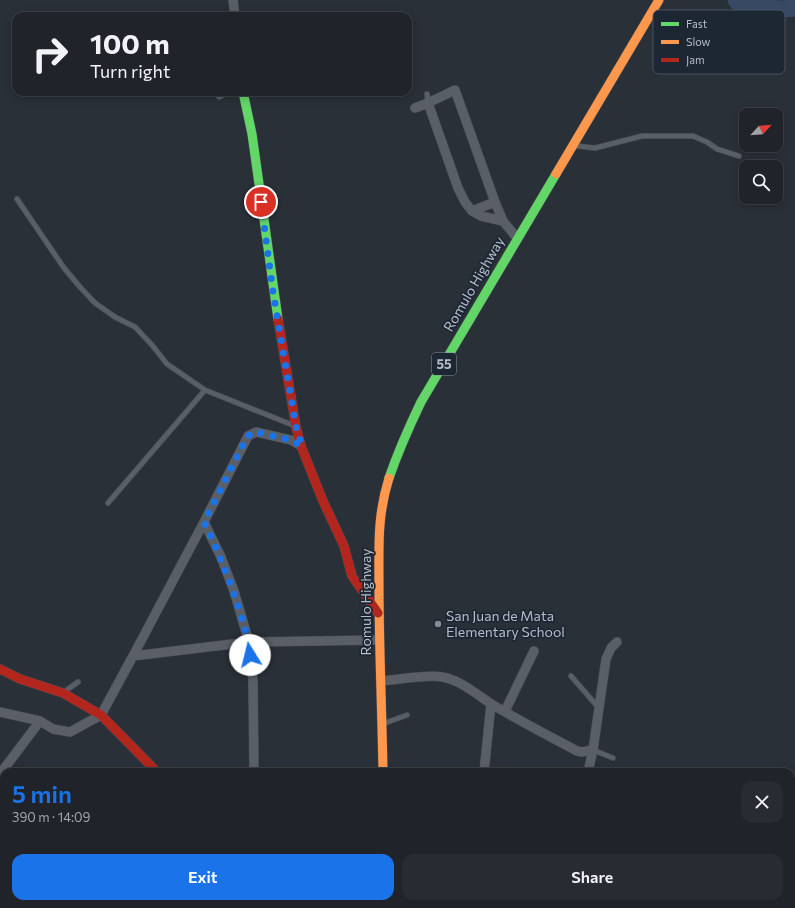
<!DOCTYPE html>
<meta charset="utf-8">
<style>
:root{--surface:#20242a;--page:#282c32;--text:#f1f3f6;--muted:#a2a4a8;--line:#3d4147;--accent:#1a73e8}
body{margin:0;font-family:Commissioner,sans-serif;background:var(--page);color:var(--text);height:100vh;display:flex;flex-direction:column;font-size:15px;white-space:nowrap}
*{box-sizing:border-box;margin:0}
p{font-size:13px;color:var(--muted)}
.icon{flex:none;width:22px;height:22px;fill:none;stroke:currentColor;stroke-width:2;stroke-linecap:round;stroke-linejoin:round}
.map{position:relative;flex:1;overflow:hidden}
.details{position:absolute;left:0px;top:768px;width:795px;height:140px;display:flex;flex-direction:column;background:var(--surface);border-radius:12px 12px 0 0;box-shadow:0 2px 10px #0003,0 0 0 1px var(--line)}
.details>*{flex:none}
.banner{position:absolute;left:12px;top:12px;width:400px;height:84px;border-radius:12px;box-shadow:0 2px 10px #0003,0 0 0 1px var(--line);background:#20242a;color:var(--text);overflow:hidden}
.needle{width:26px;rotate:64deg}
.tools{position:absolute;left:739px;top:108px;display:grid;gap:8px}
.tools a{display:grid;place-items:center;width:44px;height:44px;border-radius:8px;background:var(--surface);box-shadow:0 2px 10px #0003,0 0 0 1px var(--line);font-size:20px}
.pin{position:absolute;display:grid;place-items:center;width:34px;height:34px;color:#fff;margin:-17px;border:2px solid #fff;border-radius:50%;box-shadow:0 1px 4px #0007}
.me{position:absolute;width:44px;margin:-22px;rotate:351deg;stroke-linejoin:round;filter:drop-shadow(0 0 3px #0008)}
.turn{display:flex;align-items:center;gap:14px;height:84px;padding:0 12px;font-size:18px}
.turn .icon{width:52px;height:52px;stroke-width:2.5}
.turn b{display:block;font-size:28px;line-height:34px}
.round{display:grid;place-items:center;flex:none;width:42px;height:42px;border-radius:12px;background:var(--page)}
.head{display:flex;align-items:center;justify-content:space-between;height:68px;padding:0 12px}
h1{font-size:24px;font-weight:600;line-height:30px;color:var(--accent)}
.primary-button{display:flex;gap:8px;margin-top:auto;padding:8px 12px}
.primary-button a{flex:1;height:46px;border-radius:12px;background:var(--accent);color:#fff;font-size:16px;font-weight:600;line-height:46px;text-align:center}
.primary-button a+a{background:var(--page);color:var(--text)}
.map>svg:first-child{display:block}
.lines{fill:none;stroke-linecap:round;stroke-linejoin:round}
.river{stroke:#384963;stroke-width:17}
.lane-casing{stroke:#484c53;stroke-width:6}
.street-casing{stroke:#484c53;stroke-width:10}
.fast-casing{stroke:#484c53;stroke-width:10}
.slow-casing{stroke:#484c53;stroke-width:10}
.jam-casing{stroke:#484c53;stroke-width:10}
.lane{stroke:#5a5e66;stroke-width:4.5}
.street{stroke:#5a5e66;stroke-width:9}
.fast{stroke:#63d668;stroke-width:9}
.slow{stroke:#ff974d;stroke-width:9}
.jam{stroke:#b3261e;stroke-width:9}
.route{stroke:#1a73e8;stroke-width:7;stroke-dasharray:0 12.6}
.poi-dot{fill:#848b96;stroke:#1d2633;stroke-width:1.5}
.labels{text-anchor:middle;stroke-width:3.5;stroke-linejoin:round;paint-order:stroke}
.shield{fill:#1d2633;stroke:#878f9c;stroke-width:1}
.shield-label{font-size:13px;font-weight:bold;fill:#b4bcc9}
.street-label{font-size:14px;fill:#b4bcc9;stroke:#1d2633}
.poi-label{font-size:14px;fill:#b4bcc9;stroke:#1d2633;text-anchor:start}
.key{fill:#1d2633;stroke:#4a5360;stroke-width:1}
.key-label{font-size:11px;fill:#b4bcc9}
</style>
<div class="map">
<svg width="795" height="908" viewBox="0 0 795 908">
<rect width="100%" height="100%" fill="#2a3038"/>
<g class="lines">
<path class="river" d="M 736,0 L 742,7 L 783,9 L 795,8"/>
<defs>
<path id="lane" d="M 427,94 L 428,103
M 219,97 L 229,92
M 577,146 L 595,148 L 642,136 L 693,136 L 707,142 L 717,149 L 739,156
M 17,199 L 64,268 L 80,287 L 95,303 L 115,317 L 135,327 L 152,345 L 167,364 L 205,390 L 295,426
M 108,503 L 205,390
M 571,676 L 598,707
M 64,692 L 78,682
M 385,723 L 407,715
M 593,750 L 613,758"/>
<path id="street" d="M 233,0 L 235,16
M 415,108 L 428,103
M 472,211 L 495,202
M 503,221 L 495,202 L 455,90 L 428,103 L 458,188 L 465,202 L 472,211 L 481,216 L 503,221 L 517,238
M 204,522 L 221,557 L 234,591 L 249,642 L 253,681 L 254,772
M 133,656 L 204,522 L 248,436 L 256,432 L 291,440 L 301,446
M 381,681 C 397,680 427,674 442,677 C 461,680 477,695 493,705 C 520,721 549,736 577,751 L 582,752 L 593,750
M 505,711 L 534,651
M 0,712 L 40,721 L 53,729 L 70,732 L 101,715 L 133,656 L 249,642 L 379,640
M 484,772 L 491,704
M 588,772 L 593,750 L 606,659 L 611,648 L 617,642
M 0,774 L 40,721
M 468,908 L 468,904
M 557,908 L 558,904"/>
<path id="fast" d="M 243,92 L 252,134 L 278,319
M 389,478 C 398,452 409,427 421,402 L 556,174"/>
<path id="slow" d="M 556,174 L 659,0
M 383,772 C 382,710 379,648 379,586 C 379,547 377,516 389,478"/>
<path id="jam" d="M 278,319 L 296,427 L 301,446 L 323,501 L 344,546 L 352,576 L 378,613
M 0,669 L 20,679 L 63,693 L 101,715 L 157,772
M 302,904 L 306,908
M 387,904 L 388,908"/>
</defs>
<use href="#lane" class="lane-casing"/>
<use href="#street" class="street-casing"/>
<use href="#fast" class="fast-casing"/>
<use href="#slow" class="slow-casing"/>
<use href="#jam" class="jam-casing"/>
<use href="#lane" class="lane"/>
<use href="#street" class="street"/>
<use href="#fast" class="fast"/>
<use href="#slow" class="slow"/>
<use href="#jam" class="jam"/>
</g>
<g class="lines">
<path class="route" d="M 250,655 C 249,641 245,629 241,616 C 231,583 219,553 204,522 L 246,439 L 251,433 L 256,432 L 291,440 L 302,446 L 296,427 L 273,292 L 261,202"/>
</g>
<circle class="poi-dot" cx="438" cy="624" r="4"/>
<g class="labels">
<rect class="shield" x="432" y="353" width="24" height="22" rx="3"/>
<g class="shield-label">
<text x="444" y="369">55</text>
</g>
<g class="street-label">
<text transform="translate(474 284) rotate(-60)" y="5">Romulo Highway</text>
<text transform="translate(366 602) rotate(-90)" y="5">Romulo Highway</text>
</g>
<g class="poi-label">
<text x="446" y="621">San Juan de Mata<tspan x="446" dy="16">Elementary School</tspan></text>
</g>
</g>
<rect x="653" y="10" width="132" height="64" rx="6" class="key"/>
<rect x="661" y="22" width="18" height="4" fill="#63d668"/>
<rect x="661" y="40" width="18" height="4" fill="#ff974d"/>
<rect x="661" y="58" width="18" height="4" fill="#b3261e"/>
<g class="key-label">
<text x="686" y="28">Fast</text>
<text x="686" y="46">Slow</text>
<text x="686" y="64">Jam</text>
</g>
</svg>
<div class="tools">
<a><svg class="needle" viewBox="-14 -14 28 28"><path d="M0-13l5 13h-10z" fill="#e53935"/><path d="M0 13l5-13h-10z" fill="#a2a4a8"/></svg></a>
<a><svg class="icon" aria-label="search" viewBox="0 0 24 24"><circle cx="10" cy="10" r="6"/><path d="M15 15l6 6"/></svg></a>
</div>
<div class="pin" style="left:261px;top:202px;background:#d93025"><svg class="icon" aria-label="arrive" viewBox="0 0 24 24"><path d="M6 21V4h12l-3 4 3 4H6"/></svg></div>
<svg class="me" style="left:250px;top:655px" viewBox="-20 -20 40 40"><circle r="19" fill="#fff"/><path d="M0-13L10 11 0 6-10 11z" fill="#1a73e8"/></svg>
<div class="banner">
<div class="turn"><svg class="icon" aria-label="right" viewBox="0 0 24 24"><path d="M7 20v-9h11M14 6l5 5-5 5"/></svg><div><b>100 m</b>Turn right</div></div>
</div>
<section class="details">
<div class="head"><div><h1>5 min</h1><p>390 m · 14:09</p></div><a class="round"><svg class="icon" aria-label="close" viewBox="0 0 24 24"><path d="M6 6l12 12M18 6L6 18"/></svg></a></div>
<div class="primary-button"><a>Exit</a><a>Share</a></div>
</section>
</div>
